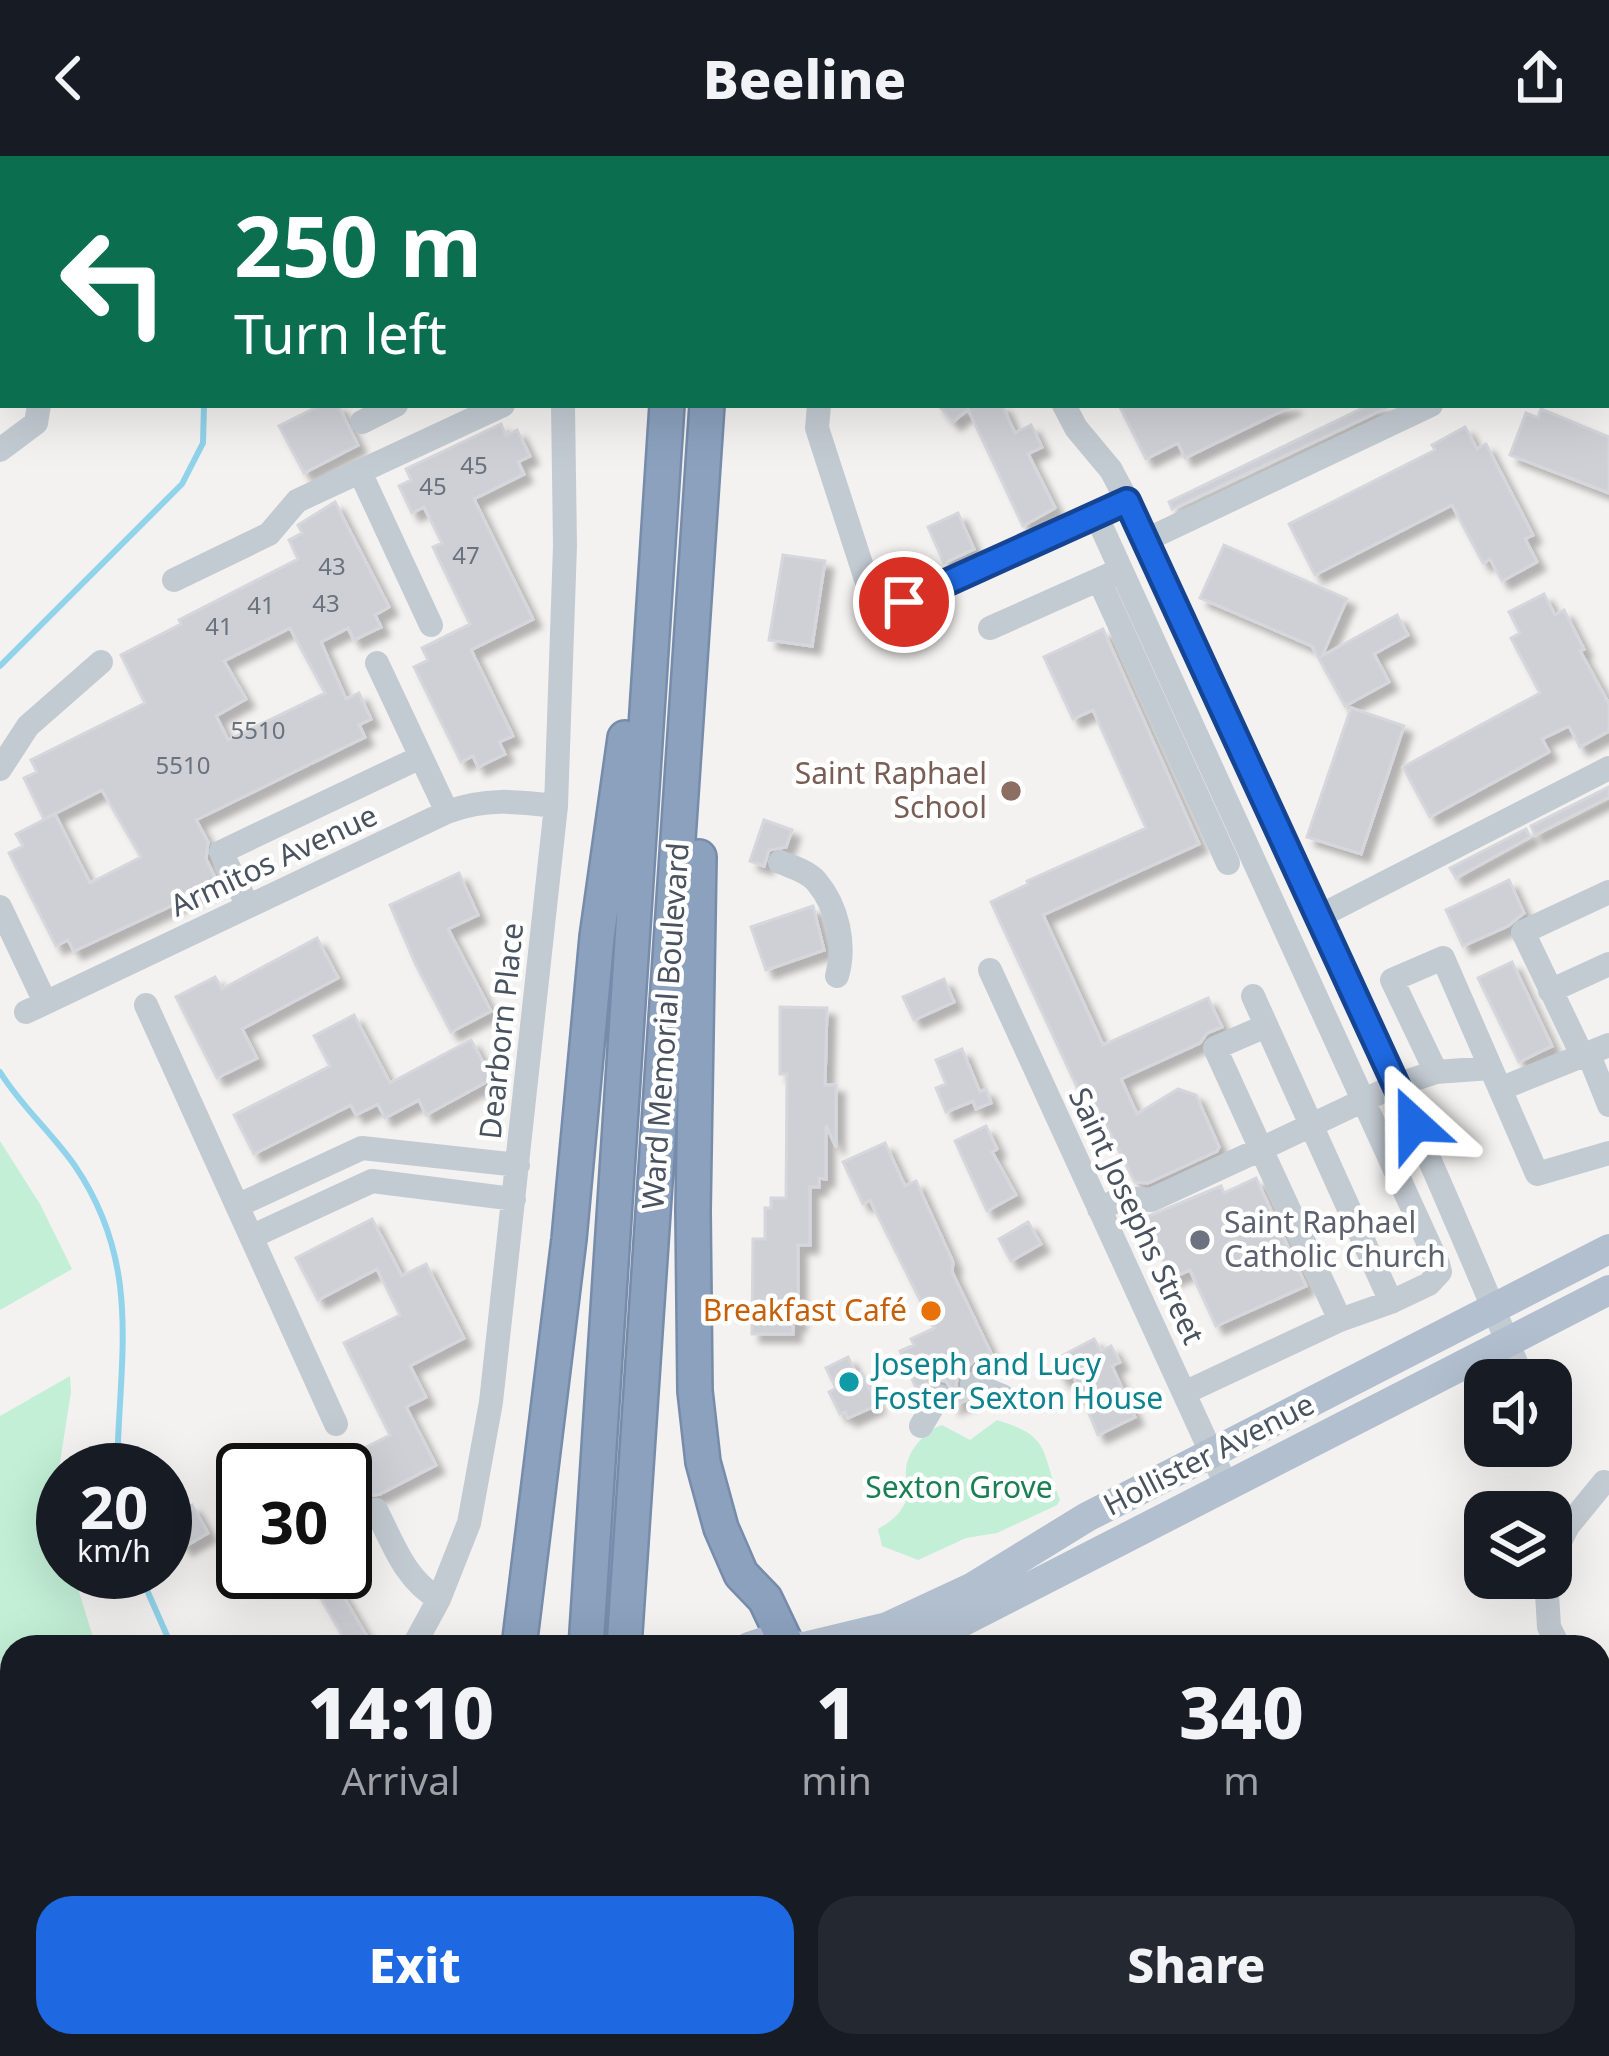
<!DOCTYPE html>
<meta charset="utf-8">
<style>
:root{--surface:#171b24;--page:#242831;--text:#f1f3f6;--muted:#9ea1a6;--accent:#1e69e1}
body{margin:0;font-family:"Noto Sans",sans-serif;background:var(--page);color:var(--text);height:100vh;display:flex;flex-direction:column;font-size:45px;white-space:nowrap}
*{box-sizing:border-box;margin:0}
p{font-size:39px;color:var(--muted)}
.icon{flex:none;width:66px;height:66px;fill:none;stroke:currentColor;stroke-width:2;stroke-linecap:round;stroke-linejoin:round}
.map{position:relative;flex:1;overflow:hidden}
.drawer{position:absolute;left:0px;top:1479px;width:1611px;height:423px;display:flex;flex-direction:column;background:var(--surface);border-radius:36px 36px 0 0;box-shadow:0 12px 48px #0002}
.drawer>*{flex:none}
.banner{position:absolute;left:0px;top:0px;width:1611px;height:252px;box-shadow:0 12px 48px #0002;background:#0b6e4f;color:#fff;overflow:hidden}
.fabs{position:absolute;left:1464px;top:1203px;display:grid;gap:24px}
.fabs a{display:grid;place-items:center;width:108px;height:108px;border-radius:24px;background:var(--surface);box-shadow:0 12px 48px #0002;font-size:60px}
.speed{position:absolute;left:36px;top:1287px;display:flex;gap:24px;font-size:60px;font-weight:700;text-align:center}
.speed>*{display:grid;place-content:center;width:156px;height:156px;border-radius:50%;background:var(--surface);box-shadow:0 12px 48px #0002;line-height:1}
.speed small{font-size:30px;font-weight:400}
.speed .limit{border:6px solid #111;border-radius:18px;background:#fff;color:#111}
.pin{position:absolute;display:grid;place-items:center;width:102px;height:102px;color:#fff;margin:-51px;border:6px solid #fff;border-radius:50%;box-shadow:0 3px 12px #0007}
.me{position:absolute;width:132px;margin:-66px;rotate:336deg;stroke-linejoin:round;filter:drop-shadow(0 0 9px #0008)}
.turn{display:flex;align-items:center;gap:42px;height:252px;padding:0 36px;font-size:54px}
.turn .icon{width:156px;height:156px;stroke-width:2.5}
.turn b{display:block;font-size:84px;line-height:102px}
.eta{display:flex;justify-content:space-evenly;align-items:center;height:204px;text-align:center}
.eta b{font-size:72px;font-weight:800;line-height:84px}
.button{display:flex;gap:24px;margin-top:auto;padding:24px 36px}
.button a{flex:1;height:138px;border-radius:36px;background:var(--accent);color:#fff;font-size:48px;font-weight:800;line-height:138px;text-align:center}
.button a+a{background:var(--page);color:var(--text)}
header{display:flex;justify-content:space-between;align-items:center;height:156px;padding:0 36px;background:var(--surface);font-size:54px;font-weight:800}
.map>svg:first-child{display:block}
.green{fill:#c2efd6}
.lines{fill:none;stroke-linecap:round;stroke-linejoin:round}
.stream{stroke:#91d3ea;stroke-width:6}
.building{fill:#ced0d6;stroke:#d6d7dc;stroke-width:3;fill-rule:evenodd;filter:url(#shadow)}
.highway-casing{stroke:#768caa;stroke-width:38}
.minor{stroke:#c3cbd2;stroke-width:24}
.major{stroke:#b2bfcf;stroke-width:30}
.highway{stroke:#8ba1be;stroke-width:33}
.rail-casing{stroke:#b4b6bb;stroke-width:10}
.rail{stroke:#fff;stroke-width:6;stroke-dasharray:18;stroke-linecap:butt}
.route-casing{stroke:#144492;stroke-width:30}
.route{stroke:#1e69e1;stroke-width:21}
.education-dot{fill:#8d6e63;stroke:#fff;stroke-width:4.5}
.worship-dot{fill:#6b7280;stroke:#fff;stroke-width:4.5}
.food-dot{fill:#e8710a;stroke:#fff;stroke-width:4.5}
.culture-dot{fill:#0f9aa8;stroke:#fff;stroke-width:4.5}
.labels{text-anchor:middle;stroke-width:9;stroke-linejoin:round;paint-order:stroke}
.number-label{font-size:24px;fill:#6a727d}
.education-label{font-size:30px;fill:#785e54;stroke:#fff;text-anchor:end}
.street-label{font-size:30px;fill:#49535f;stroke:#fff}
.worship-label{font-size:30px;fill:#5b616d;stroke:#fff;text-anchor:start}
.food-label{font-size:30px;fill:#c56008;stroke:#fff;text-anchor:end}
.culture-label{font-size:30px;fill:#0d838f;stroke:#fff;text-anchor:start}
.park-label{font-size:30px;fill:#1a8053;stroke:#fff}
</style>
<header><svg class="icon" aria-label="back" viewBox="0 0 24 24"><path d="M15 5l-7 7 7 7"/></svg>Beeline<svg class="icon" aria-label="share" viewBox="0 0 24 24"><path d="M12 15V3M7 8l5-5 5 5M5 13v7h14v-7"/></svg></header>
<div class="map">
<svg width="1609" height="1900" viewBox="0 0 1609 1900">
<defs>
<filter id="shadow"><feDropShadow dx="8" dy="8" stdDeviation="3" flood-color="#0004"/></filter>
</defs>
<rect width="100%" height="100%" fill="#f4f2f1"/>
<path class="green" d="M 0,985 L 40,1048 L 72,1113 L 0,1154 Z
M 70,1220 L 71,1236 L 55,1338 L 63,1384 L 63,1416 L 73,1416 L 96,1491 L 12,1491 L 12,1639 L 0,1646 L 0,1260 Z
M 997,1264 C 1053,1281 1040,1295 1060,1344 L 1057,1349 L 997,1377 L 966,1382 L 918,1404 L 882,1390 L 878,1373 C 890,1366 900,1359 906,1345 C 911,1333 905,1326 906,1315 C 906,1297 925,1274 942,1269 L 970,1284 Z"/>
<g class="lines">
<path class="stream" d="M 88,0 L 91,3
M 0,510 L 182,328 L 203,287 L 204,249
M 0,916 C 21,950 52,977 75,1010 C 143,1110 119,1202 117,1314
M 139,1416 L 172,1491
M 368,1890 L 375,1900"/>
</g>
<path class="building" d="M 321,249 L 338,249 L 358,289 L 304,317 L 279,270 Z
M 938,249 L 1002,249 L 1015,277 L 1031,269 L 1042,291 L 1028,298 L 1055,352 L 1023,370 L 968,253 L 953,266 Z
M 1119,249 L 1294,249 L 1185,302 L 1178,287 L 1146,303 Z
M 1369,249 L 1392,249 L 1172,353 L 1169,346 Z
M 1541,253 L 1609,281 L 1609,337 L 1510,299 L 1526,257 L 1538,262 Z
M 501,268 L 506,280 L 517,274 L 530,300 L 518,306 L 524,318 L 474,343 L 533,463 L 471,494 L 513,580 L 499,586 L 505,598 L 478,611 L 473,600 L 461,606 L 414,511 L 428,504 L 422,492 L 470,468 L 433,391 L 442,387 L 424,351 L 412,357 L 399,330 L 411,324 L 406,313 Z
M 1465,271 L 1477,293 L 1486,288 L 1533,379 L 1525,383 L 1537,406 L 1502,425 L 1490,403 L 1483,407 L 1452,349 L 1315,419 L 1289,368 L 1435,294 L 1432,289 Z
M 335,346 L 389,451 L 375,459 L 381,471 L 354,484 L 348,472 L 321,486 L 346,543 L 359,537 L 371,563 L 359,569 L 365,581 L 196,664 L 208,686 L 206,703 L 218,728 L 74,795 L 68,784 L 56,790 L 9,697 L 23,690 L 16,678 L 55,658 L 90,727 L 141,701 L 102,634 L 44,663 L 24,622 L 37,616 L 31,604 L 145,547 L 121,499 L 181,468 L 179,464 L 298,403 L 289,384 L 302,377 L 298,369 ZM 290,472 L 325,537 L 228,584 L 216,560 L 246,543 L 224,505 Z
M 958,357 L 974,393 L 944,407 L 928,371 Z
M 1224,389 L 1347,443 L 1322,500 L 1397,459 L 1408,479 L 1374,498 L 1389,526 L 1345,550 L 1312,490 L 1200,442 Z
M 783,399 L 825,405 L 812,490 L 769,484 Z
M 1544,438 L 1555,459 L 1564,454 L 1584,493 L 1580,495 L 1609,548 L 1609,575 L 1580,591 L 1569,570 L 1542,583 L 1549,596 L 1430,661 L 1403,611 L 1540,537 L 1511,482 L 1520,477 L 1509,456 Z
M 1103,473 L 1199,688 L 1043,759 L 1103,889 L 1208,842 L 1222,871 L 1207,877 L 1200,887 L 1121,923 L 1137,958 L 1178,933 L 1196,939 L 1219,991 L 1217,995 L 1148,1027 L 1135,1026 L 1098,953 L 1089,957 L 991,746 L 1028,728 L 1027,725 L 1146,672 L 1093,554 L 1073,563 L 1044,501 Z
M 1351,552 L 1404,570 L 1361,698 L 1307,681 Z
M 1609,631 L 1609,641 L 1535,679 L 1531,670 Z
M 764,664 L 792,674 L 786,691 L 769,694 L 764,710 L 750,705 Z
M 1526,673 L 1530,681 L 1456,722 L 1450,712 Z
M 459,717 L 478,759 L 448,773 L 491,855 L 451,876 L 416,809 L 390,749 Z
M 1509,724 L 1524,757 L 1508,770 L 1463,790 L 1446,754 Z
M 813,750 L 824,794 L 766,814 L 751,771 Z
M 317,782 L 338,822 L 242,873 L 257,902 L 217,922 L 176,841 L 215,821 L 222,833 Z
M 1512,806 L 1552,890 L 1519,906 L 1478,822 Z
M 944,823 L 954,846 L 914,864 L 903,841 Z
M 780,851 L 827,852 L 825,929 L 836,929 L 836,991 L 826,969 L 826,1023 L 819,1022 L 819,1031 L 810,1031 L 810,1089 L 798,1089 L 798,1167 L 793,1167 L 793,1178 L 752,1178 L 753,1083 L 765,1083 L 765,1052 L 771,1052 L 771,1042 L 786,1042 L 787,918 L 780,918 Z
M 354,859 L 390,927 L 471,884 L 492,923 L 426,959 L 419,944 L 385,962 L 378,948 L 356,959 L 351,949 L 254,998 L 234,959 L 330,910 L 314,880 Z
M 962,893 L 980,936 L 986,933 L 991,947 L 976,953 L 973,945 L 946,956 L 936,932 L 946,928 L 936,904 Z
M 986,970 L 997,993 L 992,996 L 1016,1039 L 987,1055 L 955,985 Z
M 885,987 L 905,1030 L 916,1025 L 953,1106 L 952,1116 L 991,1197 L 974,1205 L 957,1221 L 956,1231 L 967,1244 L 952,1250 L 955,1239 L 946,1225 L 938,1224 L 916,1232 L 900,1195 L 914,1189 L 911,1183 L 934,1172 L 870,1044 L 863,1048 L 843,1006 Z
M 1256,1022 L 1306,1130 L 1216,1170 L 1190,1114 L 1172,1122 L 1144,1062 L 1221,1030 L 1224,1037 Z
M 372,1063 L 402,1120 L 426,1108 L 464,1182 L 410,1210 L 426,1241 L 406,1251 L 436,1309 L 380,1338 L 368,1340 L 361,1348 L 339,1305 L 390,1279 L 344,1187 L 400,1159 L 377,1113 L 318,1144 L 296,1102 Z
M 1028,1066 L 1041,1088 L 1011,1105 L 999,1083 Z
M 1094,1183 L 1101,1195 L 1111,1190 L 1120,1206 L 1112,1210 L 1135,1261 L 1098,1279 L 1072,1217 L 1062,1223 L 1052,1205 Z
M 848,1201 L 857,1220 L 862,1217 L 877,1249 L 848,1262 L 845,1256 L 840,1258 L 829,1236 L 836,1232 L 826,1212 Z
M 192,1349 L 208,1377 L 184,1391 L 167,1363 Z
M 329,1416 L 369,1484 L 357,1491 L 349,1491 L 311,1425 Z"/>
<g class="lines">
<defs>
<path id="highway" d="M 0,1 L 1,0
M 683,3 L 683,0
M 724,3 L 724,0
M 699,701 L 693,1055 L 695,1235 L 703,1306 L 721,1372 L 741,1418 L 765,1443 L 785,1485
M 519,1491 L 569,1083 L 597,781 L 625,582
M 586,1491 L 667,249
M 624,1491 L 707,249
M 497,1900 L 497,1890
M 557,1900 L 558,1890
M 597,1900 L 598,1890
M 674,1900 L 675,1890"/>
</defs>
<use href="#highway" class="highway-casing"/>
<path class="minor" d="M 378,0 L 380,3
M 349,3 L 353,0
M 1172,3 L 1178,0
M 1608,165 L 1609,165
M 819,249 L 817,272 L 873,445 L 904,446 L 1108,354
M 1064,249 L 1076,272 L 1111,314 L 1138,365 C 1268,645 1399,924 1517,1209
M 362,266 L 396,249
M 0,294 L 36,267 L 39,249
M 360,316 L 431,469
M 1096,359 L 1438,1108 L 1440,1116 L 1429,1128 L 1391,1146
M 1146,384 L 1431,249
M 174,424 L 269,378 L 297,345 L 503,249
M 1099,424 L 1228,707
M 990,472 L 1109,419
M 377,507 L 447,656
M 0,613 L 28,570 L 101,506
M 780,706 C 792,711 807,715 816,725 C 838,751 846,789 837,820
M 248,750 L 221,696 L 421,601
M 0,751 L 45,846
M 1320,760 L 1609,612
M 990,814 L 1227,1331
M 1550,835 L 1609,808
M 146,849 L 336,1268
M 26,856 L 447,656 C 485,642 516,645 556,650
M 1266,870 L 1215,892 L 1261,993 L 1396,929 L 1436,916 L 1491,912
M 1582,899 L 1523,776 L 1609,736
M 1589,899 L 1609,949
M 1436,916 L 1392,824 L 1443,802 L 1500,933 L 1609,889
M 1500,933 L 1537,1018 L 1609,997
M 239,1049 L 362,992 L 518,1009
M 1099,1053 L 1123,1042 L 1151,1044 L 1261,993 L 1340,1164
M 253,1080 L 372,1025 L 514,1043
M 972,1228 L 1002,1240
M 1184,1237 L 1340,1164 L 1391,1146 L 1253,840
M 921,1270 L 939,1240
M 376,1354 C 393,1387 405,1424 439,1443
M 1551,1403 L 1568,1370 L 1604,1326
M 1546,1422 L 1549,1471 L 1559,1491
M 413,1491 L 439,1443 L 469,1367 L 491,1246 L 556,650 L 565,390 L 563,249
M 1599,1563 L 1609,1581
M 124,1890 L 130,1900
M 181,1890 L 187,1900
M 309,1890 L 315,1900
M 408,1890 L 414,1900
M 78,1893 L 82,1900
M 262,1900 L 277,1890
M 780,1900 L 787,1890"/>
<path class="major" d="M 749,1491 L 767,1485 L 802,1491
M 804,1491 L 887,1471 L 973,1431 L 1087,1361 L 1609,1093
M 913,1491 L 1609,1134
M 0,1811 L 12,1805
M 0,1852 L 12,1846"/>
<use href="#highway" class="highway"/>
<defs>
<path id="rail" d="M 237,3 L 241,0
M 0,179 L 3,177"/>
</defs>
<use href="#rail" class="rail-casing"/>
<use href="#rail" class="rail"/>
</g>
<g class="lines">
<defs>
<path id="route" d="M 904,446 L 1127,345 L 1414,968"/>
</defs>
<use href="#route" class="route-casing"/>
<use href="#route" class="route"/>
</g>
<circle class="education-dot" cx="1011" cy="635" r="12"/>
<circle class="worship-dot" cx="1200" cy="1084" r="12"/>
<circle class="food-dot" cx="931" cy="1155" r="12"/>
<circle class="culture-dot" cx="849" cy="1226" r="12"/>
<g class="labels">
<g class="number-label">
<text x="474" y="318">45</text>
<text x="433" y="339">45</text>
<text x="466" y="408">47</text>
<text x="332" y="419">43</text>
<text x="326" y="456">43</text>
<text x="261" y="458">41</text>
<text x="219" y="479">41</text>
<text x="258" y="583">5510</text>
<text x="183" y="618">5510</text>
</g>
<g class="education-label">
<text x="987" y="628">Saint Raphael<tspan x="987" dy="34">School</tspan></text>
</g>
<g class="street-label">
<text transform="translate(274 705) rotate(-25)" y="10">Armitos Avenue</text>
<text transform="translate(666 870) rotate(-86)" y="10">Ward Memorial Boulevard</text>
<text transform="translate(502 875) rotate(-84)" y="10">Dearborn Place</text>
<text transform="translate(1136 1060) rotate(65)" y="10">Saint Josephs Street</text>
<text transform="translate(1209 1299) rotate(-27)" y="10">Hollister Avenue</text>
</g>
<g class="worship-label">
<text x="1224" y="1077">Saint Raphael<tspan x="1224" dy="34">Catholic Church</tspan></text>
</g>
<g class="food-label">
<text x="907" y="1165">Breakfast Café</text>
</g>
<g class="culture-label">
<text x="873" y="1219">Joseph and Lucy<tspan x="873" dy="34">Foster Sexton House</tspan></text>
</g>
<g class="park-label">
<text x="959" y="1342">Sexton Grove</text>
</g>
</g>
</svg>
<div class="fabs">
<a><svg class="icon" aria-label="sound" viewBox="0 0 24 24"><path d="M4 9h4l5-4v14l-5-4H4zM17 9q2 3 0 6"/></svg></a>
<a><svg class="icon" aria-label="layers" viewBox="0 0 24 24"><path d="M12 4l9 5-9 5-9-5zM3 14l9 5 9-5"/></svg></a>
</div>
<div class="speed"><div>20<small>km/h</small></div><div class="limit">30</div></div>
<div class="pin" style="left:904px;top:446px;background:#d93025"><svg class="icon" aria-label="arrive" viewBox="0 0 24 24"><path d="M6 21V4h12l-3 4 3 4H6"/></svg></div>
<svg class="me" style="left:1414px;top:968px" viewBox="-20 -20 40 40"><path d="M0-17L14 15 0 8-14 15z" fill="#1e69e1" stroke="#fff" stroke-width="4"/></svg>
<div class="banner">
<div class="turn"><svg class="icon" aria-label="left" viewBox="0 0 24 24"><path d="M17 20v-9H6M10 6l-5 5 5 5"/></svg><div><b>250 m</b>Turn left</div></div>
</div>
<section class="drawer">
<div class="eta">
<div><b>14:10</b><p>Arrival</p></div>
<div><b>1</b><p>min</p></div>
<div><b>340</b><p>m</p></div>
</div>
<div class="button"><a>Exit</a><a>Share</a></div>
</section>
</div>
